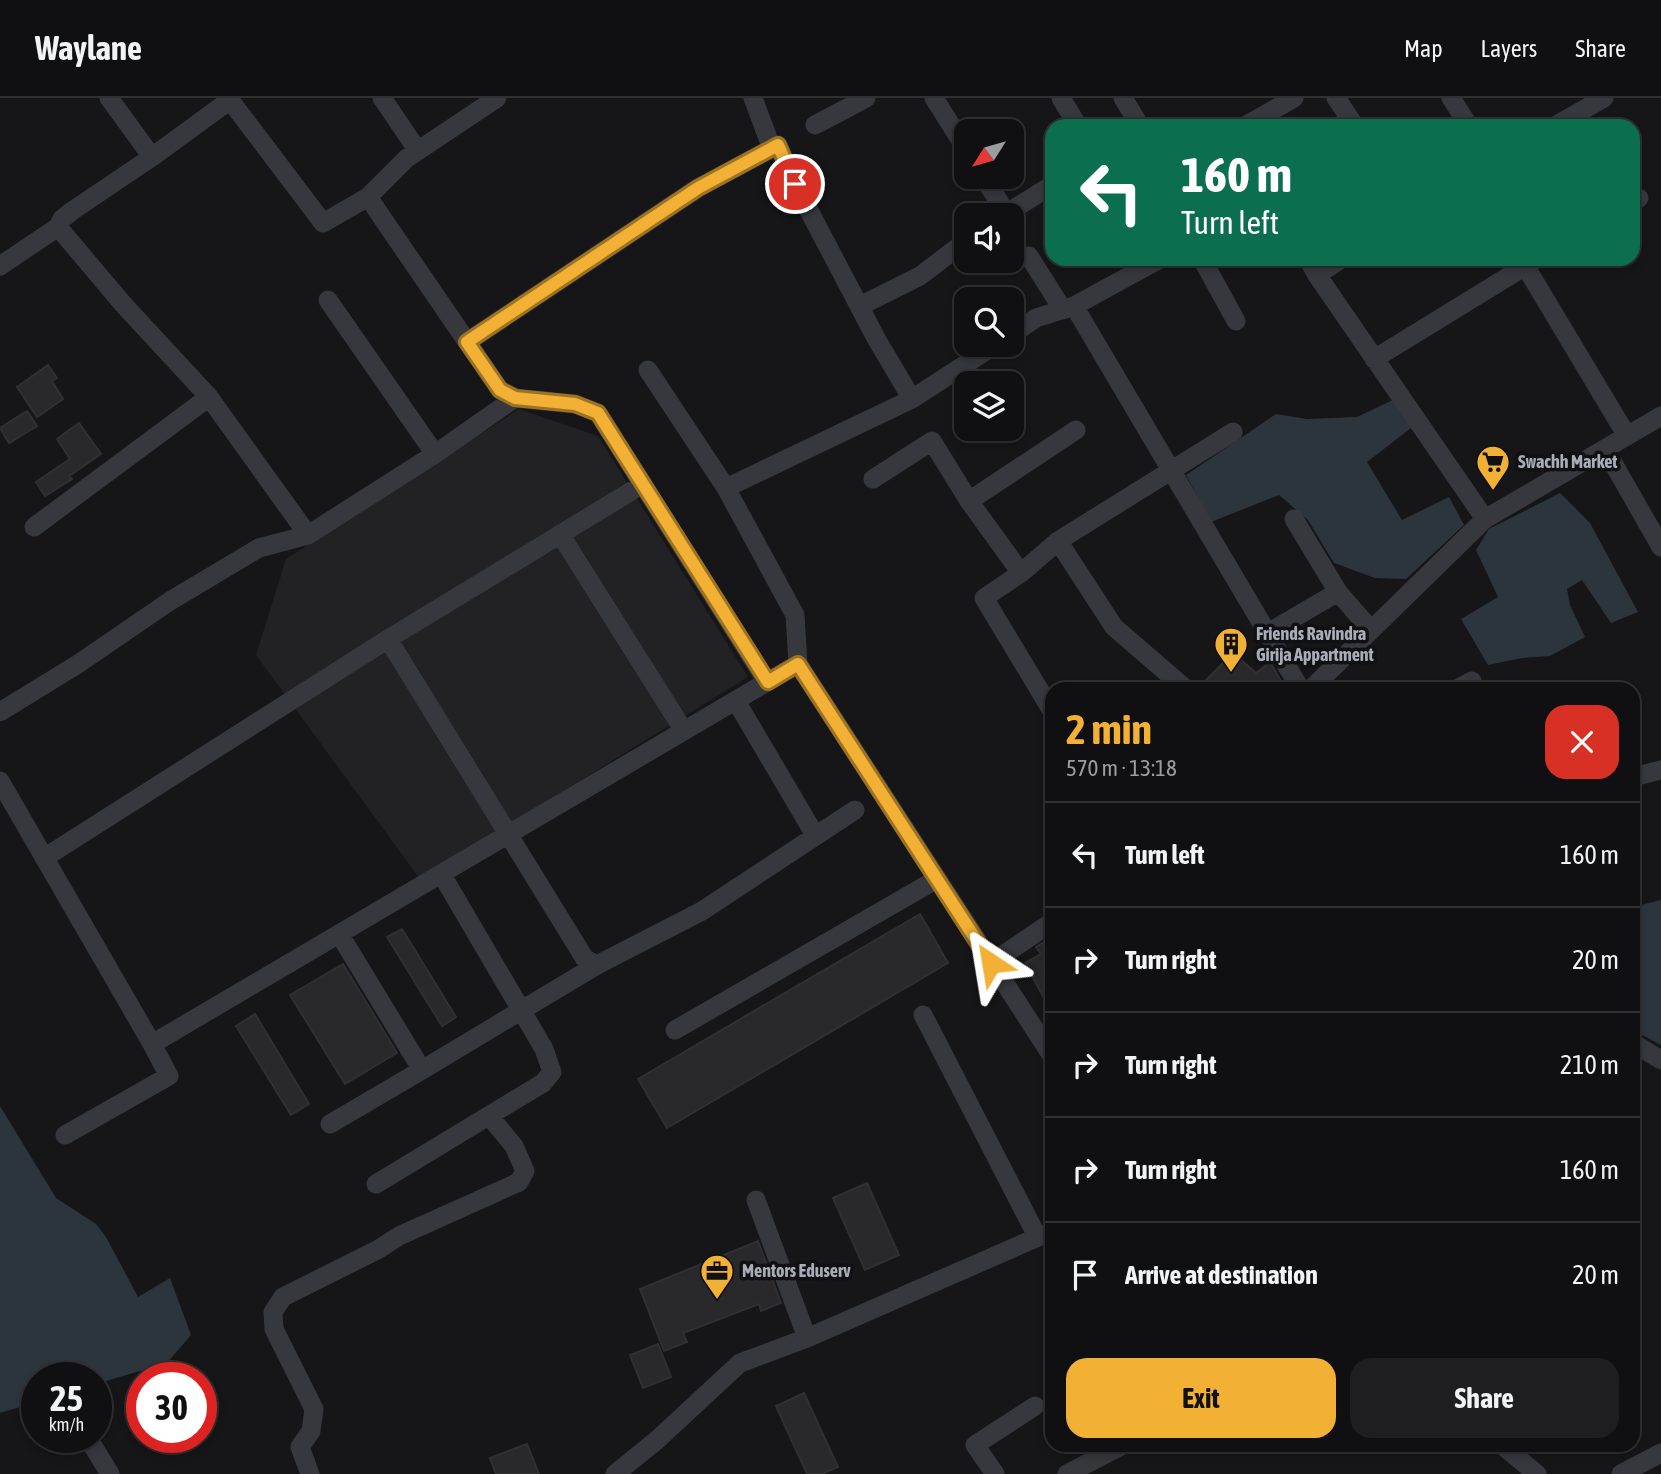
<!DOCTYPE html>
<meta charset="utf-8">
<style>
:root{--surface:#101012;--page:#1e1e20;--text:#f1f3f6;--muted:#9c9d9f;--line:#303032;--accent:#f2b134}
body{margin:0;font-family:"Asap Condensed",sans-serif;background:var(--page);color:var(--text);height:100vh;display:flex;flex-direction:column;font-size:26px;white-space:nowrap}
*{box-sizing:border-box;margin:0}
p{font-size:23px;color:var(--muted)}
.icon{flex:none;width:38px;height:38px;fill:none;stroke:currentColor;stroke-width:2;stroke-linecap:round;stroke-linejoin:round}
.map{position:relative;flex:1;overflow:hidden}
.panel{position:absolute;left:1045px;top:584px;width:595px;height:770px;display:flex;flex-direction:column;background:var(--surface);border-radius:21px;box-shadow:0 4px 10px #0003,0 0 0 2px var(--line)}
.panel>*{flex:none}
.hud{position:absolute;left:1045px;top:21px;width:595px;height:147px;border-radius:21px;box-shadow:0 4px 10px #0003,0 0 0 2px var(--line);background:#0b6e4f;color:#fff;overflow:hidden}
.needle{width:46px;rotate:233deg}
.buttons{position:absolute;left:954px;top:21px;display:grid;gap:14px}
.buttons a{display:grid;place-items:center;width:70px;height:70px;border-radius:14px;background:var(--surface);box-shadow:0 4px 10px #0003,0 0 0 2px var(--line);font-size:35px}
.speed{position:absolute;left:21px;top:1264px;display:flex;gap:14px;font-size:35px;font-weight:700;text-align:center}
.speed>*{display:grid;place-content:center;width:91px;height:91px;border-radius:50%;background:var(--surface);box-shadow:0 4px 10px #0003,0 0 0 2px var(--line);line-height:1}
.speed small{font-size:18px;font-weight:400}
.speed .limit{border:10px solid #d22;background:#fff;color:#111}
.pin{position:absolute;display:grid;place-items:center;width:60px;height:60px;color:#fff;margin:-30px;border:4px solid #fff;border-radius:50%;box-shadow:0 2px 7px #0007}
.me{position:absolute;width:77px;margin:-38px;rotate:327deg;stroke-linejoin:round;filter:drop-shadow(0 0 5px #0008)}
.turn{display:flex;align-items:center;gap:24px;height:147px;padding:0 21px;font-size:32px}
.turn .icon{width:91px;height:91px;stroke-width:2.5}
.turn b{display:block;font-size:49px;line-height:60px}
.round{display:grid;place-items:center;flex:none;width:74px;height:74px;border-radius:21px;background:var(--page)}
.summary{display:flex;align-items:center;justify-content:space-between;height:119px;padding:0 21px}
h1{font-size:42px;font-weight:700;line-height:52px;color:var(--accent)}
.primary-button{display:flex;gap:14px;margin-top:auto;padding:14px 21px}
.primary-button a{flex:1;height:80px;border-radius:21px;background:var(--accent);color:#111;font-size:28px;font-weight:700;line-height:80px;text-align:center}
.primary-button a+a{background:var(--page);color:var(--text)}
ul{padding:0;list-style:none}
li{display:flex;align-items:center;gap:21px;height:105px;padding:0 21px;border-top:2px solid var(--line)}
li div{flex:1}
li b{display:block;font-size:26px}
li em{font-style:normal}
header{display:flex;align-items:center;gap:42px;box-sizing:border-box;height:98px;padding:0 35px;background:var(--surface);border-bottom:2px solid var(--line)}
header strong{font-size:33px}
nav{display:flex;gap:38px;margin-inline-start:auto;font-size:24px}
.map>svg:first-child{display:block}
.built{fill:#222225}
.water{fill:#2c353c}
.building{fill:#29292c;stroke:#303034;stroke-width:2}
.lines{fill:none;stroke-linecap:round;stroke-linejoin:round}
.minor{stroke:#37383d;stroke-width:19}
.route-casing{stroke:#9d7322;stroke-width:18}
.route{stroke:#f2b134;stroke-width:12}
.labels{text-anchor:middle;stroke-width:7;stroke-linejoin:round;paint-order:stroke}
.poi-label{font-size:18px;font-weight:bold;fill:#a8adb8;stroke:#111113;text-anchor:start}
</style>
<header>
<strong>Waylane</strong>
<nav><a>Map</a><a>Layers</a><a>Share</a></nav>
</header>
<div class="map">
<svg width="1661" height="1376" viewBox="0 0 1661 1376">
<rect width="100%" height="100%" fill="#161618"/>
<path class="built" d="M 519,311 L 598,338 L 748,579 L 420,781 L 256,557 L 286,461 Z"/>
<path class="water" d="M 1397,300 L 1415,327 L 1367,364 L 1402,422 L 1449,399 L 1464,427 L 1406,481 L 1375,480 L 1334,465 L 1308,422 L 1279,397 L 1211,424 L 1186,377 L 1276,316 L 1307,321 L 1357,319 Z
M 1560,395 L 1590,425 L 1638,514 L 1611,525 L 1582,482 L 1567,491 L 1570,507 L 1585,539 L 1550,558 L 1522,560 L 1488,567 L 1461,521 L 1498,499 L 1476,452 L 1489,431 Z
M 1661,802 L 1661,947 L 1633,932 L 1633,809 Z
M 0,1008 L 56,1100 L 96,1126 L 106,1139 L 138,1199 L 170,1180 L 191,1237 L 167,1265 L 96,1286 L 96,1279 L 37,1279 L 37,1304 L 0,1315 Z"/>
<path class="building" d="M 48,267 L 57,280 L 52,283 L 63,301 L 37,319 L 17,289 Z
M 27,313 L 37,328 L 9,345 L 0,330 Z
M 79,325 L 101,356 L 69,378 L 72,381 L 45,398 L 36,384 L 70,361 L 57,341 Z
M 1233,555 L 1256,575 L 1270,564 L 1285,590 L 1283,592 L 1199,592 L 1199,589 Z
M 920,816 L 948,865 L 667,1030 L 638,981 Z
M 402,831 L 456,919 L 442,928 L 387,839 Z
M 1049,841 L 1052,846 L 1052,915 L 1025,865 L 1041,856 L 1036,849 Z
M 343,866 L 397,955 L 345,986 L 290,897 Z
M 255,916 L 309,1006 L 291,1017 L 236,928 Z
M 867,1085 L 899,1157 L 865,1172 L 833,1100 Z
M 758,1143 L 781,1205 L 761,1213 L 759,1206 L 683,1235 L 687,1244 L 664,1253 L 640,1191 Z
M 658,1246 L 671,1279 L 643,1290 L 630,1257 Z
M 804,1295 L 838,1369 L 822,1376 L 807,1376 L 776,1308 Z
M 527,1346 L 539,1376 L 496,1376 L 490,1360 Z"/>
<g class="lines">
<path class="minor" d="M 109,0 L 152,59 L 230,2 L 323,125 L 368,99
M 382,0 L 418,53
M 497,0 L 407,60 L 368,99 L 500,292 L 515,300
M 753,0 L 772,51
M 934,0 L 966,51
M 1061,0 L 1078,28
M 1123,0 L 1140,28
M 1336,0 L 1355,28
M 1451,0 L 1467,25
M 815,27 L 866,0
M 1245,28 L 1294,0
M 1555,28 L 1604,0
M 152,59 L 72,113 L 62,121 L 58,129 L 123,206 L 209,299 L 308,437
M 983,79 L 1007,116
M 1633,104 L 1639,100
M 1004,117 L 1052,87
M 1029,158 L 1063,212
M 1202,161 L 1236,223
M 1308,161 L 1317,177
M 1341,161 L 1317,177 L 1485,421
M 1521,161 L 1627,338
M 0,168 L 58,129
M 328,202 L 435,356
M 860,208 L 920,178 L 966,143
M 1074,208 L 1160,161
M 1012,236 L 1036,220 L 1074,208 L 1301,592
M 467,244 L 698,90 L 778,47 L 795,86 L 877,242 L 912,301 L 995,247
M 1374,261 L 1535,162
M 648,272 L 726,390
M 912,301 L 726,390 L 795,517 L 798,566 L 1052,958
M 1605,351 L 1661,449
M 873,381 L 932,343 L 969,403 L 1021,475
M 969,403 L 1076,332
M 1294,421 L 1338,494 L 1371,532
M 34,429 L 209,299
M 560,436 L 684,633
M 1058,443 L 1114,529 L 1187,592
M 1268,535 L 1338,494
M 388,541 L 643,386
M 1310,592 L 1485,421 L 1661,318
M 1455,592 L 1472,583
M 736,603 L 815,737
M 1052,613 L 984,500 L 1021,475 L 1058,443 L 1233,334
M 0,614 L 78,566 L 170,503 L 259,450 L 308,437 L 435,356 L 515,300 L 575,306 L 598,315 L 767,584 L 798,566
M 1633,679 L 1661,672
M 0,683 L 152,946
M 44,760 L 388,541 L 585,861 L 597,867 L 702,813 L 855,712
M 991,865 L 1052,824
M 923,917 L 1037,1138
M 675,932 L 937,781
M 1633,945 L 1661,962
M 422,972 L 597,867
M 330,1026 L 422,972 L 340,837
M 65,1037 L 169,978 L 152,946 L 767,584
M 376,1086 L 543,985 L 552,974 L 544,951 L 442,777
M 756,1102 L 807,1240
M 88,1340 L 110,1376
M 1503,1348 L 1537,1376
M 310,1376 L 300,1349 L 311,1333 L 314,1311 L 274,1231 L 273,1214 L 283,1199 L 379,1151 L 399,1138 L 519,1084 L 525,1073 L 514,1048 L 489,1018
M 615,1376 L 657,1342 L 740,1265 L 807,1240 L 1052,1133
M 995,1376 L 975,1347 L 1035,1308
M 1067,1376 L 1121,1348
M 1621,1376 L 1661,1355"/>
</g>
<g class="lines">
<defs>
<path id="route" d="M 795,86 L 778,47 L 698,90 L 467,244 L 500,292 L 515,300 L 575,306 L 598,315 L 768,584 L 798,566 L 991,865"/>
</defs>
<use href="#route" class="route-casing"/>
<use href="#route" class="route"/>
</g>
<defs>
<symbol id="supermarket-pin" viewBox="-11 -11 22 30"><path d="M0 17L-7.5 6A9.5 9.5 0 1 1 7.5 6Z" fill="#f2b134" stroke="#111113"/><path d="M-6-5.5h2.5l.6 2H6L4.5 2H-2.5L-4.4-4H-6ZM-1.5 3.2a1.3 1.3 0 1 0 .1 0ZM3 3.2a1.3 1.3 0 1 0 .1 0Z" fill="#111"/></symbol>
<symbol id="building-pin" viewBox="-11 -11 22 30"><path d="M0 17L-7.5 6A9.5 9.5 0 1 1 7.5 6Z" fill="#f2b134" stroke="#111113"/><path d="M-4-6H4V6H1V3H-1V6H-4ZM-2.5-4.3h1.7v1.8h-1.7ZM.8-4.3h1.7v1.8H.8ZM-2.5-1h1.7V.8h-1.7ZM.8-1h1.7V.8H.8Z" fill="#111"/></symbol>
<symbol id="office-pin" viewBox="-11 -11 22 30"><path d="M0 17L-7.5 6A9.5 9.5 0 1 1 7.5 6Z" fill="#f2b134" stroke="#111113"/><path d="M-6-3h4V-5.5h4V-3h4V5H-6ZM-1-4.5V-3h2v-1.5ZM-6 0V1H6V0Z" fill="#111"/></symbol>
</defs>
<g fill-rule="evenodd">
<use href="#supermarket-pin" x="1474" y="345" width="38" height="52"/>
<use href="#building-pin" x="1212" y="527" width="38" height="52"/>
<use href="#office-pin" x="698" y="1154" width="38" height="52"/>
</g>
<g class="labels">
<g class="poi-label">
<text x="1518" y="370">Swachh Market</text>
<text x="1256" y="542">Friends Ravindra<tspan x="1256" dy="21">Girija Appartment</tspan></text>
<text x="742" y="1179">Mentors Eduserv</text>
</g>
</g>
</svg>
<div class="buttons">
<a><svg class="needle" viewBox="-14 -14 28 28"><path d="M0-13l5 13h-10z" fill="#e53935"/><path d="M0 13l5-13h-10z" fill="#9c9d9f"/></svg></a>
<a><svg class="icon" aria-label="sound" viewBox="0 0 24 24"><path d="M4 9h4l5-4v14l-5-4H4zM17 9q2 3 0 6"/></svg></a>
<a><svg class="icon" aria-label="search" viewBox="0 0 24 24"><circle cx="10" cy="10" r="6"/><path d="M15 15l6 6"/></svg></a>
<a><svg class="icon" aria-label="layers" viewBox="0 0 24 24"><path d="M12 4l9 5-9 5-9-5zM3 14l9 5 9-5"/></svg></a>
</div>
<div class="speed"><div>25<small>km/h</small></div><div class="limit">30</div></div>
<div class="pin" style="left:795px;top:86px;background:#d93025"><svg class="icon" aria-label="arrive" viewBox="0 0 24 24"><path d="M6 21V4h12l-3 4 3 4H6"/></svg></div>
<svg class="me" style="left:991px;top:865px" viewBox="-20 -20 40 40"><path d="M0-17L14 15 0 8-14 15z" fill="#f2b134" stroke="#fff" stroke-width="4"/></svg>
<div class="hud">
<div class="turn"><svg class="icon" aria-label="left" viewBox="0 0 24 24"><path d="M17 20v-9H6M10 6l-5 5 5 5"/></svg><div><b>160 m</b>Turn left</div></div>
</div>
<section class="panel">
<div class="summary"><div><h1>2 min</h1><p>570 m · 13:18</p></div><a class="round" style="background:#d93025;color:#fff"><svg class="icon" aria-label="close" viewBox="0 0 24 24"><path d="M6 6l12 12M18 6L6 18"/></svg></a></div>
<ul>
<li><svg class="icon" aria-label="left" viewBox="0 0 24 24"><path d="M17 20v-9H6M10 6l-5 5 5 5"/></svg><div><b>Turn left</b></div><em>160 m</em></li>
<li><svg class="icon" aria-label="right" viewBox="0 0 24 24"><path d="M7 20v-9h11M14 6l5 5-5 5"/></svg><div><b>Turn right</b></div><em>20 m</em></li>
<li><svg class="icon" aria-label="right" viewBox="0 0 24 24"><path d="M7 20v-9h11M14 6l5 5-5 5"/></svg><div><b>Turn right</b></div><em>210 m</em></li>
<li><svg class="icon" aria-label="right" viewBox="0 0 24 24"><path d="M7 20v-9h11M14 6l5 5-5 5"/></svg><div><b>Turn right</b></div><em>160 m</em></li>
<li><svg class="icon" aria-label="arrive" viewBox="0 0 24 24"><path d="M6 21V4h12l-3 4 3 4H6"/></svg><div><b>Arrive at destination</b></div><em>20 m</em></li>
</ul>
<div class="primary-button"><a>Exit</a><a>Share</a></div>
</section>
</div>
